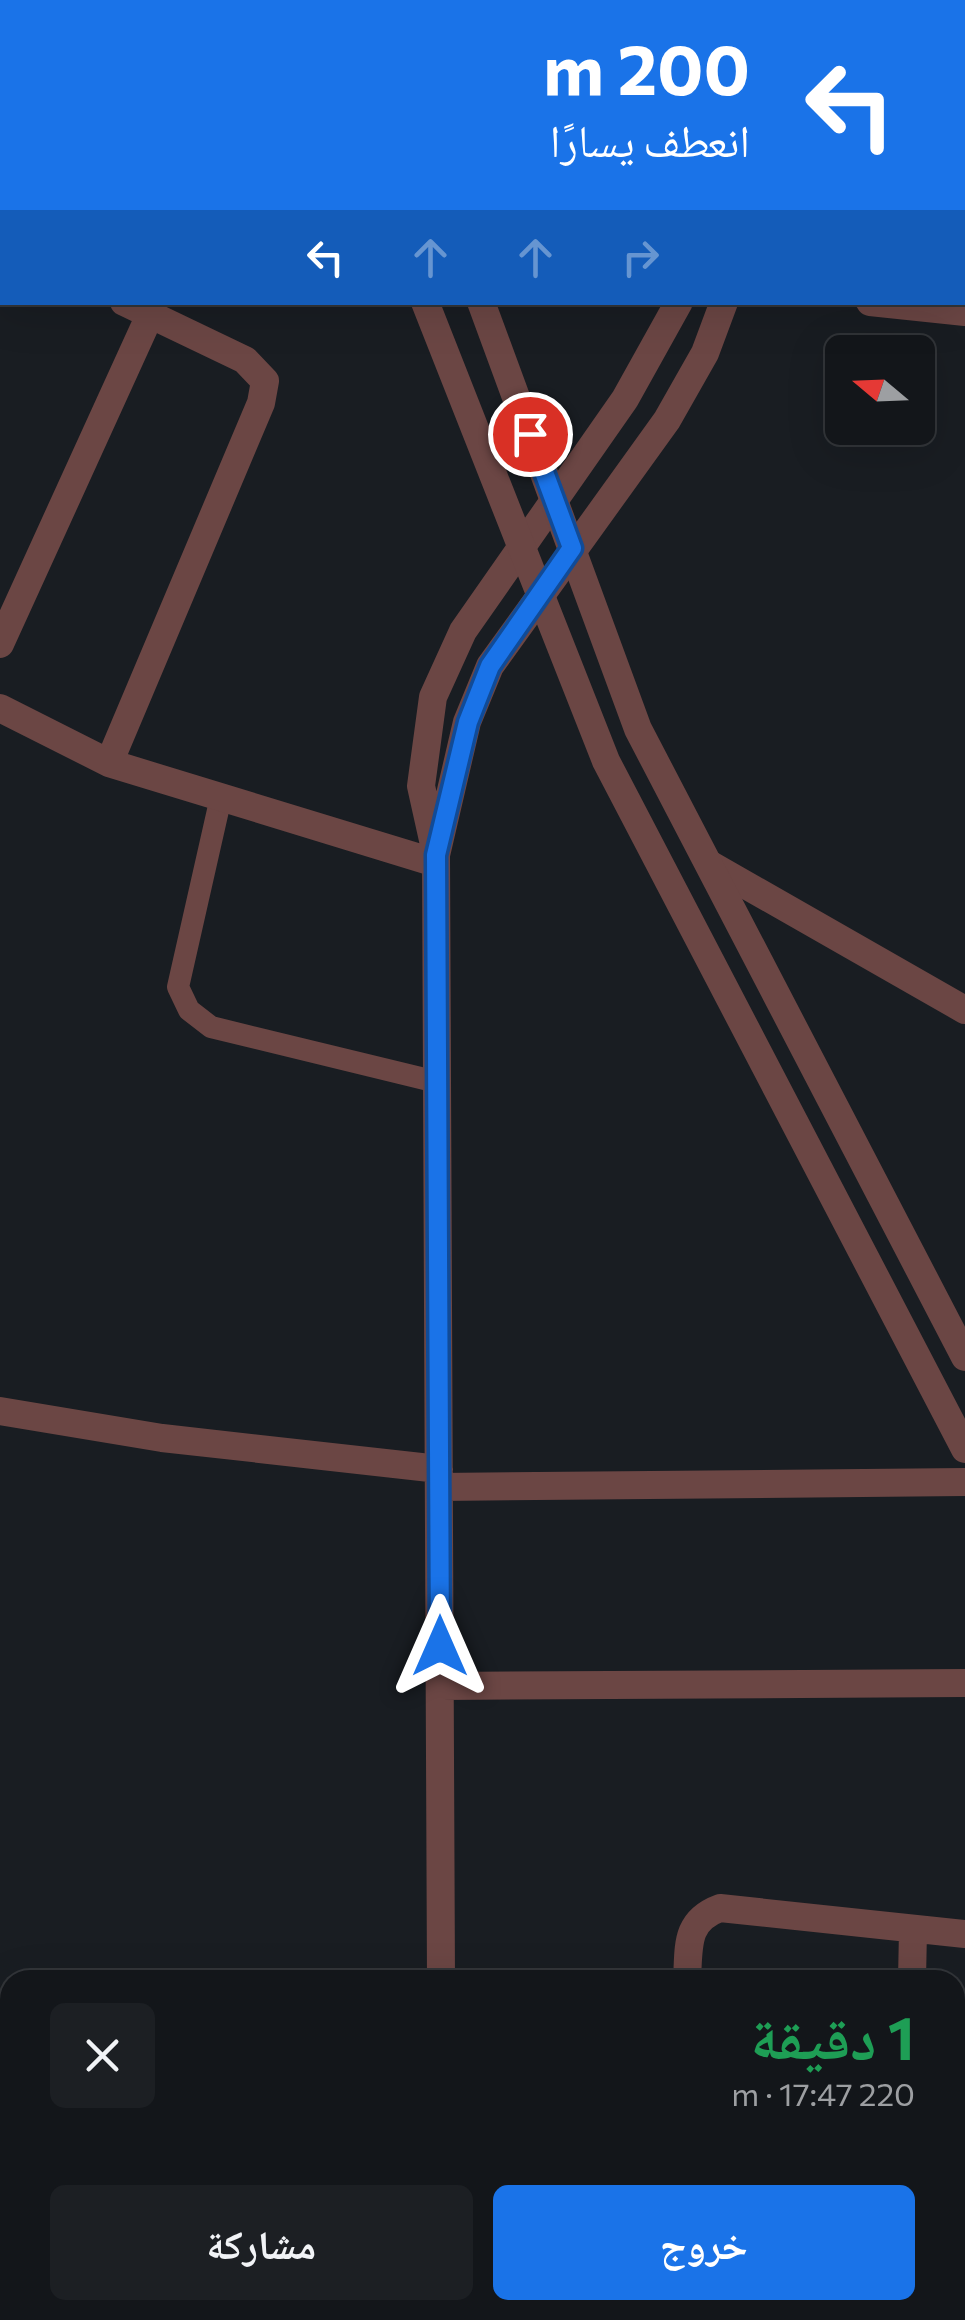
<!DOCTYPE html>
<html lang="ar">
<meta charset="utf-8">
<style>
:root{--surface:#13161a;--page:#1c1f23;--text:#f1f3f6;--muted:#9d9fa2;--line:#323539;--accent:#1a73e8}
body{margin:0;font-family:Commissioner,"Noto Naskh Arabic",sans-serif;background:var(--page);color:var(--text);direction:rtl;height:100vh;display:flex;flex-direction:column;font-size:38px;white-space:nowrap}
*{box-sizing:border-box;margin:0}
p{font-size:32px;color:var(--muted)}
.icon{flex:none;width:55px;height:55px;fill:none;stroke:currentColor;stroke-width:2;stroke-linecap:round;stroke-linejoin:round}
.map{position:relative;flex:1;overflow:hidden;direction:ltr}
.details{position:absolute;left:0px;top:1970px;width:965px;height:350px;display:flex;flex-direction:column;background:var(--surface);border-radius:30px 30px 0 0;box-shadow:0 10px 40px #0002,0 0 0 2px var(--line);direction:rtl}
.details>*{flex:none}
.hud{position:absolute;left:0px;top:0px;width:965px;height:305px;box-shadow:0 10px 40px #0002,0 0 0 2px var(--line);direction:rtl;background:#1a73e8;color:#fff;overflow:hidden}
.needle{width:65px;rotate:289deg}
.buttons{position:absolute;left:825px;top:335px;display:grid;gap:20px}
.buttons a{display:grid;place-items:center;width:110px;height:110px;border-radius:15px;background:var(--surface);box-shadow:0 10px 40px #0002,0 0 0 2px var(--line);font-size:50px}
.pin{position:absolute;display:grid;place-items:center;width:85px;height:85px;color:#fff;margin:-42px;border:5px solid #fff;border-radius:50%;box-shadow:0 2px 10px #0007}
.me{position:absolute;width:110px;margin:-55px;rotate:0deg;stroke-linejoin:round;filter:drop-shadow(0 0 8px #0008)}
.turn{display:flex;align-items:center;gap:35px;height:210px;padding:0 50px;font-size:45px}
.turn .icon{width:130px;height:130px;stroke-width:2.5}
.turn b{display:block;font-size:70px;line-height:85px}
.lanes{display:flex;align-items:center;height:95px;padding:0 50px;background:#0003;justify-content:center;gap:50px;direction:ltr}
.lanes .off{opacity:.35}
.round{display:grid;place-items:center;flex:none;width:105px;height:105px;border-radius:15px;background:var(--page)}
.head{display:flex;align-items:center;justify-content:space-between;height:170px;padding:0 50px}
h1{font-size:60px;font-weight:700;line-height:75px;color:#1e9e55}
.cta{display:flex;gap:20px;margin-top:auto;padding:20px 50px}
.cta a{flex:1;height:115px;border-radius:15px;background:var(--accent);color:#fff;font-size:40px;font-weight:700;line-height:115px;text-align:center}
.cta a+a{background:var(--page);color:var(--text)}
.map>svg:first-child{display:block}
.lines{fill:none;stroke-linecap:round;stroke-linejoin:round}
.service{stroke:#6b4644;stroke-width:22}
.minor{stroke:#6b4644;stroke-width:28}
.tertiary{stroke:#6b4644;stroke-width:28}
.route-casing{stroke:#114b97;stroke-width:25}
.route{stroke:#1a73e8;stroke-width:18}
</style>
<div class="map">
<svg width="965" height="2320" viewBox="0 0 965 2320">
<rect width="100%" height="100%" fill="#191d22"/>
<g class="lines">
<path class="service" d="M 221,797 L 178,987 L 189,1010 L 211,1027 L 437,1082
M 198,2320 L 200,2310"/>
<path class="minor" d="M 329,0 L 335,2
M 55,2 L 56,0
M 487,2 L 488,0
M 745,2 L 746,0
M 783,2 L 784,0
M 0,135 L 2,129
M 0,232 L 2,234
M 962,277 L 965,277
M 870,302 L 965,312
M 0,644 L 149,317
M 0,708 L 109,763 L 436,863
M 109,763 L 261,403 L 265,381 L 245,360 L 124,302
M 435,849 L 421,786 L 433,697 L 463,631 L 625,399 L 679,302
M 709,864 L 965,1010
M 0,1411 L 162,1438 L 439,1469
M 439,1487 L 965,1482
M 440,1686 L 965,1683
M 441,1980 L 436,855 L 467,722 L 490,666 L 667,420 L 705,353 L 724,302
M 687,1980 C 689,1946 685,1921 720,1908 L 965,1934
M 912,1980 L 913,1930
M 0,2167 L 10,2168
M 441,2310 L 441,2320
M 678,2310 L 685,2320
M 907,2320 L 907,2310"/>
<path class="tertiary" d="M 238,0 L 241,2
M 305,0 L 308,2
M 425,302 L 606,761 L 965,1449
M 481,302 L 638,729 L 965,1357"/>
</g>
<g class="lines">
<defs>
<path id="route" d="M 440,1646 L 436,855 L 468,722 L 490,666 L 572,548 L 530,434"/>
</defs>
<use href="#route" class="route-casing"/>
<use href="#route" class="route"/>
</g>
</svg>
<div class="buttons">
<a><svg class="needle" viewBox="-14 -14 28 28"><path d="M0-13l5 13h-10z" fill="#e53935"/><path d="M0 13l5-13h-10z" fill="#9d9fa2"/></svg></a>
</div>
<div class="pin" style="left:530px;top:434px;background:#d93025"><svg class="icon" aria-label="arrive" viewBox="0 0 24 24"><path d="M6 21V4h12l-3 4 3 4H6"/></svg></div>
<svg class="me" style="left:440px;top:1646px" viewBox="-20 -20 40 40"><path d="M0-17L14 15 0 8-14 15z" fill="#1a73e8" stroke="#fff" stroke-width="4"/></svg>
<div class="hud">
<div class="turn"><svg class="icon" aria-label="left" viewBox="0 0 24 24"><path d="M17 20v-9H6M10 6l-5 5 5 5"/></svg><div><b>200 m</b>انعطف يسارًا</div></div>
<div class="lanes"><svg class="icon" aria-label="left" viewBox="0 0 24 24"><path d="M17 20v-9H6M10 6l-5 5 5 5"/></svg><svg class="icon off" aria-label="ahead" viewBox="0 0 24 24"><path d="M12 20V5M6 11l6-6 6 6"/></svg><svg class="icon off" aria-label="ahead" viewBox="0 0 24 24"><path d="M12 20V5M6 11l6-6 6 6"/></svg><svg class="icon off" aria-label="right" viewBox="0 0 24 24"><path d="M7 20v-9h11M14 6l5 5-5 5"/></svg></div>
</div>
<section class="details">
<div class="head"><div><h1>1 دقيقة</h1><p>220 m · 17:47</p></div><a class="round"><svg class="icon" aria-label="close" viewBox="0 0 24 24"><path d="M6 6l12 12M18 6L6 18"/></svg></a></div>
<div class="cta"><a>خروج</a><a>مشاركة</a></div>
</section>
</div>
